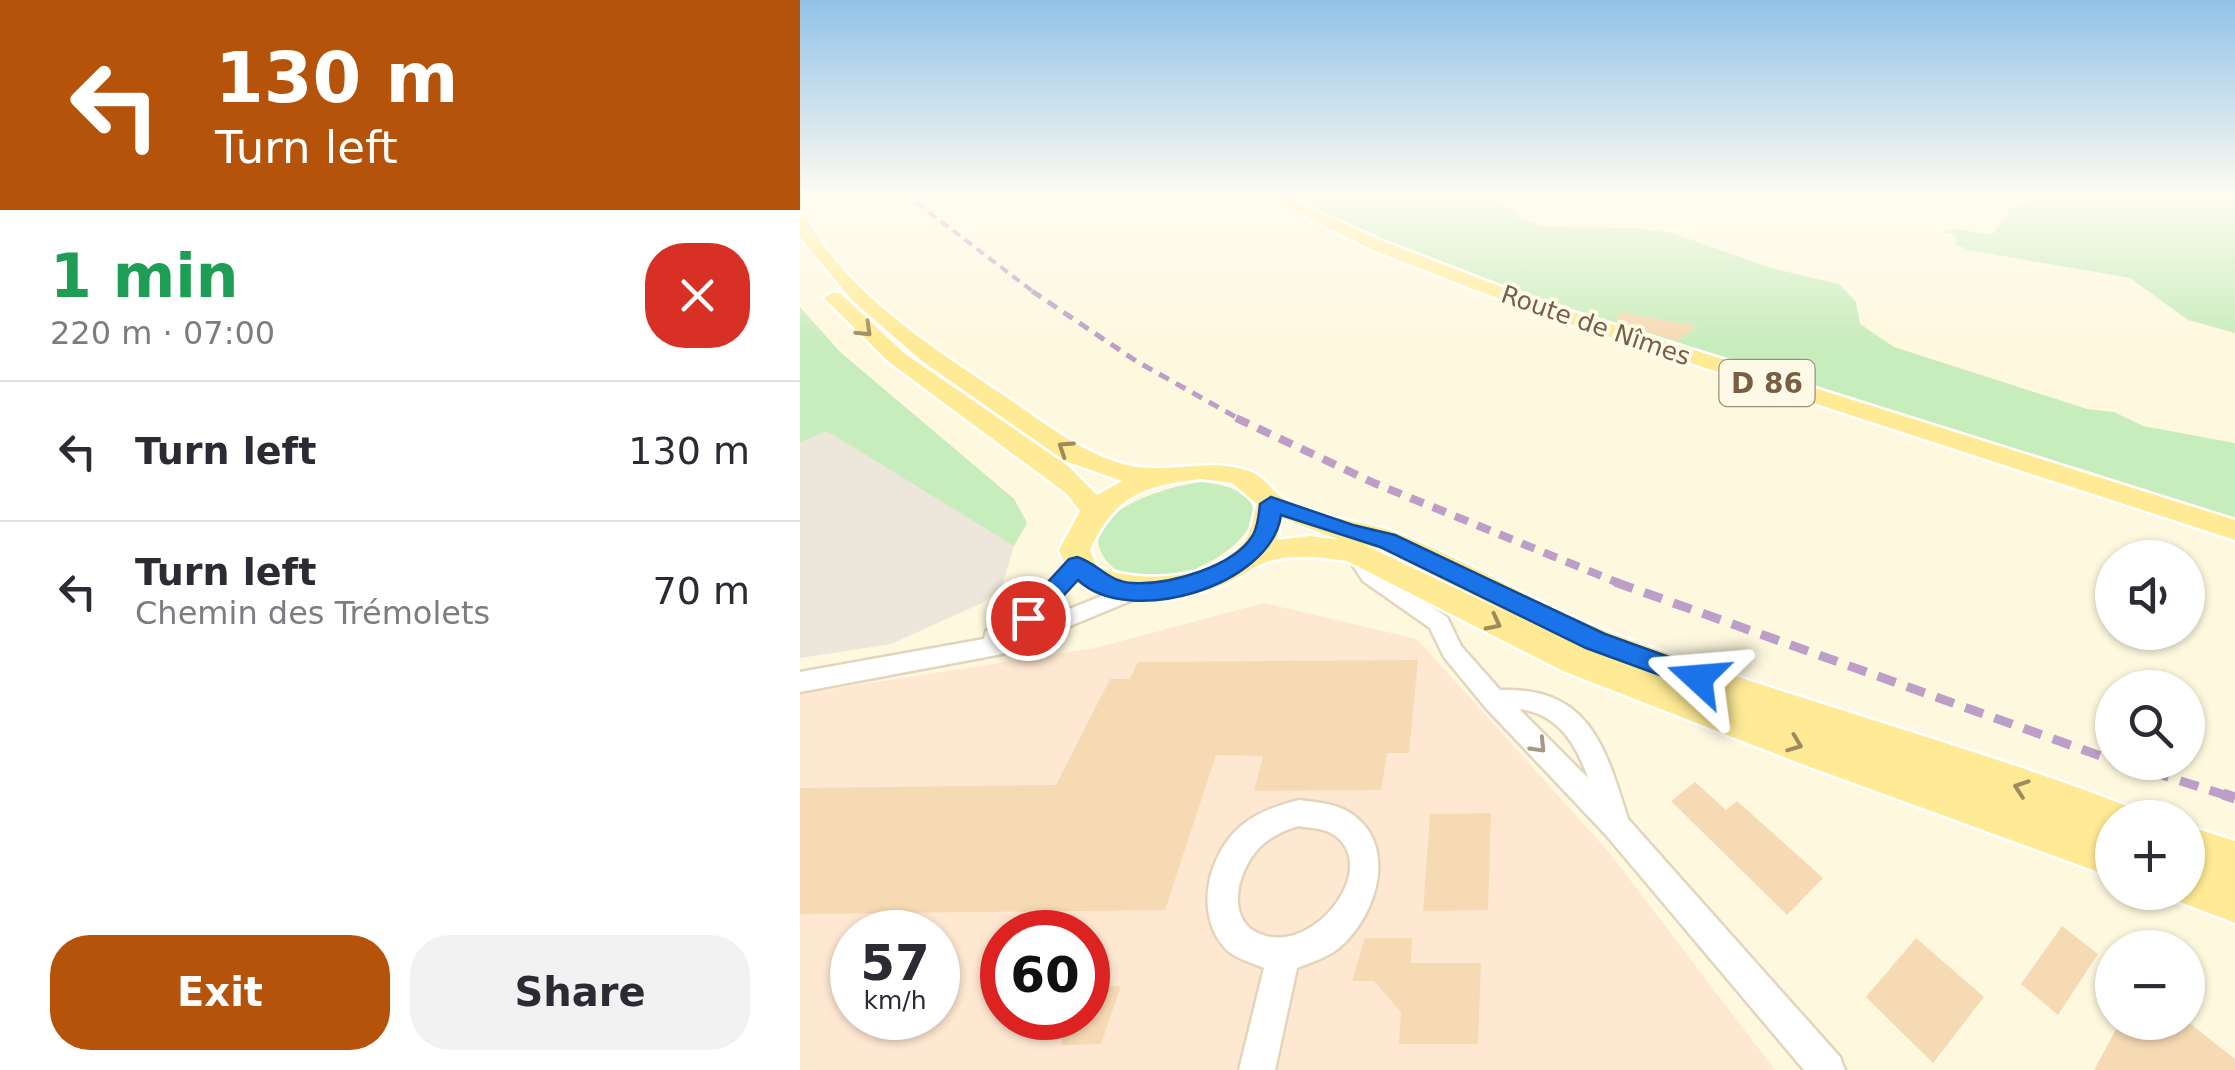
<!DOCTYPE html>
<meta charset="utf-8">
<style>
:root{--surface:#fff;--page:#f2f2f3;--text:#2b2b33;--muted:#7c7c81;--line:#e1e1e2;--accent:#b45309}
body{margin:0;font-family:"DejaVu Sans",sans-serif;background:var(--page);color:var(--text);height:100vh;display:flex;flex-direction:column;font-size:38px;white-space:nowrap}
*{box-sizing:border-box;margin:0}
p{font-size:32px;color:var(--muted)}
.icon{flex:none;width:55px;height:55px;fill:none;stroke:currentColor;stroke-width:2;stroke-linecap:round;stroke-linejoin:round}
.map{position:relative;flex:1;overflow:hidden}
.panel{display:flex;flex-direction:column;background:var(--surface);width:800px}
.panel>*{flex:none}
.top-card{background:#b45309;color:#fff;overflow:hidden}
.controls{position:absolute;left:1295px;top:540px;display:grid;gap:20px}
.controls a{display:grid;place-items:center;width:110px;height:110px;border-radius:50%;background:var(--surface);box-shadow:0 2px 8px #0004;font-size:50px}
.speed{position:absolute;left:30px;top:910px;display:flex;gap:20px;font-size:50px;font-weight:700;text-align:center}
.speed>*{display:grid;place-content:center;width:130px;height:130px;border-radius:50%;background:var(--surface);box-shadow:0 2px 8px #0004;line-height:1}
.speed small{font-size:25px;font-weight:400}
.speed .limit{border:15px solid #d22;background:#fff;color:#111}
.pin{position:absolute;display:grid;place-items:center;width:85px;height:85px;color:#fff;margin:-42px;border:5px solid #fff;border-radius:50%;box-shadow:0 2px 10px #0007}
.me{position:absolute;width:110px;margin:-55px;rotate:289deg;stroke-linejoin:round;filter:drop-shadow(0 0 8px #0008)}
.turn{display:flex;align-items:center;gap:35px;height:210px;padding:0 50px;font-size:45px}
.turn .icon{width:130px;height:130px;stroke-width:2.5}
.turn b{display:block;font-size:70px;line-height:85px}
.round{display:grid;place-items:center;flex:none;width:105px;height:105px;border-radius:40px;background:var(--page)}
.overview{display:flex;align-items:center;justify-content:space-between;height:170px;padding:0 50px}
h1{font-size:60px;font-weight:800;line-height:75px;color:#1e9e55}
.button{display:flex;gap:20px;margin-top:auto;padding:20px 50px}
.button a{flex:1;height:115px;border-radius:40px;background:var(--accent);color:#fff;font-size:40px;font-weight:800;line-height:115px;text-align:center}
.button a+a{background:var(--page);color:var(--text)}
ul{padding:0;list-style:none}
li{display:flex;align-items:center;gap:30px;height:140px;padding:0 50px;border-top:2px solid var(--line)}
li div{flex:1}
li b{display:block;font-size:38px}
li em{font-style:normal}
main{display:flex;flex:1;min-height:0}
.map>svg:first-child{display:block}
.commercial{fill:#ffe8d2;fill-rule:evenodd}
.industrial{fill:#ece6db}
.green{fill:#c8edbd}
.building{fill:#f6dab4}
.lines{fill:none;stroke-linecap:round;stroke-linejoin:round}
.street-casing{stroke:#e3d5bb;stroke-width:5}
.primary-casing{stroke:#fff;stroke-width:5}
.street{fill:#fff;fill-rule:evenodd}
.primary{fill:#ffeb95;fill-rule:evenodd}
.rail-far4{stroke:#bc9ec8;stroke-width:4;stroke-dasharray:9 6;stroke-linecap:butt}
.rail-far3{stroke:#bc9ec8;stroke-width:5;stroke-dasharray:11 8;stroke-linecap:butt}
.rail-far2{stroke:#bc9ec8;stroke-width:8;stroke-dasharray:14 10;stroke-linecap:butt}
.rail-far1{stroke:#bc9ec8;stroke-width:9;stroke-dasharray:19 12;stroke-linecap:butt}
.rail{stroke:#bc9ec8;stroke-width:11;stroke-dasharray:24 16;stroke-linecap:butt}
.oneway{stroke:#a0895d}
.oneway2{stroke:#a79786}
.route{fill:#1a73e8;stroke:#114b97;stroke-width:2.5}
.labels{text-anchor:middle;stroke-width:8;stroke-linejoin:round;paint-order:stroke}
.far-street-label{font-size:25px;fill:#775f45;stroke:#fffae7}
.shield{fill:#fffae7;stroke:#a08e76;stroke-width:2.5}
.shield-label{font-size:28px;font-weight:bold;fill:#775f45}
</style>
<main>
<section class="panel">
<div class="top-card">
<div class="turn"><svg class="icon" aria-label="left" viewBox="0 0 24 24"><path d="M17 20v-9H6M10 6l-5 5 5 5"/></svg><div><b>130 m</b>Turn left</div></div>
</div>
<div class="overview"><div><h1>1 min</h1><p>220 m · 07:00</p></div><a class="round" style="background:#d93025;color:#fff"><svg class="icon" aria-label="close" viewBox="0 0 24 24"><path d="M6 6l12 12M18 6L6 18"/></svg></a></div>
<ul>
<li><svg class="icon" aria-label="left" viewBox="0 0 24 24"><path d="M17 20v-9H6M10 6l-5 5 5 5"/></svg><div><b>Turn left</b></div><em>130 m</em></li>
<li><svg class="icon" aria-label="left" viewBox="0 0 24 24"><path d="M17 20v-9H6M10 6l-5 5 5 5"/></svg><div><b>Turn left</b><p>Chemin des Trémolets</p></div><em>70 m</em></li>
</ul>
<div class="button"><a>Exit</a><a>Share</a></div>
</section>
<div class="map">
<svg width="1435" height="1070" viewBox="0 0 1435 1070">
<rect width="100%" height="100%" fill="#fef8df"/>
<path class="commercial" d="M 464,603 L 617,639 L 808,851 L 975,1070 L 0,1070 L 0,694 L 295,648 ZM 52,932 L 138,932 L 138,1018 L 52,1018 ZM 202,932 L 288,932 L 288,1018 L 202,1018 Z"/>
<path class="industrial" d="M 0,308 L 40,352 L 214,499 L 227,523 L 214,546 L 201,589 L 182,603 L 91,644 L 0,658 Z"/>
<path class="green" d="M 535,194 L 677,194 L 701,201 L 722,220 L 745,227 L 835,228 L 872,233 L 971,268 L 1039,284 L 1056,302 L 1060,324 L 1094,347 L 1287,409 L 1314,412 L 1343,426 L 1435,443 L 1435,530 L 734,306 L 507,212 L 510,199 Z
M 1261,194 L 1435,194 L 1435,333 L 1388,320 L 1330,278 L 1168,250 L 1155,244 L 1156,235 L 1143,232 C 1160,224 1176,237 1194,233 L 1211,207 Z
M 0,307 L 40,352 L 214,499 L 227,523 L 214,546 L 27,431 L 0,442 Z
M 403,482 C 541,498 356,628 305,559 C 271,512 375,484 403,482 Z"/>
<path class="building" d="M 819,312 L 897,326 L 877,341 L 817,322 Z
M 618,660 L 609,753 L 587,753 L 581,790 L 454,791 L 463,756 L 416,755 L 365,910 L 0,914 L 0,788 L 256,785 L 310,679 L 330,679 L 338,662 Z
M 895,782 L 926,810 L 937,801 L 1023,878 L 987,915 L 871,801 Z
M 691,813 L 688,910 L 623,911 L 630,814 Z
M 1262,926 L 1298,954 L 1258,1015 L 1221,984 Z
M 565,938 L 612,938 L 611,963 L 681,963 L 678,1044 L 599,1044 L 601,1012 L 574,981 L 552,981 Z
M 1116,938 L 1184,997 L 1133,1063 L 1066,997 Z
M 321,986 L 301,1044 L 261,1045 L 263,1037 L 228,1038 L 236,1018 L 288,1018 L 288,987 Z
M 1320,1022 L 1388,1022 L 1435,1059 L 1435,1070 L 1294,1070 Z"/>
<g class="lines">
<defs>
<path id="street" d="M 554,545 L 561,547 L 577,571 L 647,617 L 661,646 L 700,690 C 789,687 805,746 828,819 L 1040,1057 L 1045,1070 L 1004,1070 L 806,835 L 685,707 L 644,657 L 630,628 L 563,581 L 544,552 ZM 719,709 C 758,714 776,743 788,778 Z
M 277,558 L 287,565 L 284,570 L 239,621 L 332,584 L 340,587 L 343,592 L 340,597 L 202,654 L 0,692 L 0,672 L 184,639 L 186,631 L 220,612 L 270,560 Z
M 499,800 C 513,802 532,803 545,810 C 600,839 579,914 539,948 C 528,957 510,963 497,968 L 475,1070 L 439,1070 L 464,968 C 450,962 433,958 423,946 C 394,910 409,853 442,825 C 458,812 479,805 499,800 ZM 499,826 C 508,828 521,828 529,832 C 586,861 516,957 460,934 C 424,919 438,870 459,848 C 470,837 484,830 499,826 Z"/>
<path id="primary" d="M 460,194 L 478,194 L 585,242 L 741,302 L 1435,520 L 1435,540 L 727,310 L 573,250 Z
M 0,215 L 6,217 C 49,297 138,351 212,401 C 247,425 281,452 323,464 C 365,476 406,456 449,471 C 466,477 471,491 484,499 C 518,520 563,519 599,534 C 672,562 738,606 811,633 C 981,696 1158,741 1327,806 L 1332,818 L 1312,818 L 1312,877 L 999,763 L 763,671 L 547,561 C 522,558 496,554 470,561 C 455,565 444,575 429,582 C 376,605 326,607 273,581 L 259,550 L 280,511 L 267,494 L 89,362 L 24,298 L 34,292 L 41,294 L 104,353 L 268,466 L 297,495 L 322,481 L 265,461 L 122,361 L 52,300 L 0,237 ZM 401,479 L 432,483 L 457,504 C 454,513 453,526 448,535 C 424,581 339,585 297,566 L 290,550 C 314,496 344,485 401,479 ZM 482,518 L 537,539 L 542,540 L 510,536 L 477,540 ZM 567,546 L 579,548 L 718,618 Z
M 1388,826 L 1435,841 L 1435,923 L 1372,899 L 1369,892 L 1388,892 Z"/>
</defs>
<use href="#street" class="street-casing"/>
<use href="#primary" class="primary-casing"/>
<use href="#street" class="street"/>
<use href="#primary" class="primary"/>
<path class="rail-far4" d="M 105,194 L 235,293"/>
<path class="rail-far3" d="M 232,291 L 336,361 L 441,420"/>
<path class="rail-far2" d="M 436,418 L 574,483 L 821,584"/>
<path class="rail-far1" d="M 815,582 L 1312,760
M 1321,762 L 1431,797"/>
<path class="rail" d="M 1423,794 L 1435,798"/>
</g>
<defs><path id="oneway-chevron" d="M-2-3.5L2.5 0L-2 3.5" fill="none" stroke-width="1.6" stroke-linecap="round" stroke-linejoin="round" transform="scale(2.5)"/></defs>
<g class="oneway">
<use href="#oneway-chevron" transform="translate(65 330) rotate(44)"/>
<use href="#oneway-chevron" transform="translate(265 448) rotate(-147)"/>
<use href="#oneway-chevron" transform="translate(694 623) rotate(27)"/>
<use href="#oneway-chevron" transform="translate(995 744) rotate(21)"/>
<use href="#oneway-chevron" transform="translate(1221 788) rotate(-161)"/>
</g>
<use class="oneway2" href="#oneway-chevron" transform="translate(739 746) rotate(46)"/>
<linearGradient id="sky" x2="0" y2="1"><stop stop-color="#92c2e8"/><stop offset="0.57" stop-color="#fffcf1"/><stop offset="1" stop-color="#fffcf1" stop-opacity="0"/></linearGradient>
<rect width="1435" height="343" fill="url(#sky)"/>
<path class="route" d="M 471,497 L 553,525 L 595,535 L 805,634 L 908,671 L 912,678 L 908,686 L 898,689 L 786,648 L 580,547 L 481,515 C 471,587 328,628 278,580 L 237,624 L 219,624 L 215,618 L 269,559 L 277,557 C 298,563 307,582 333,583 C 369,585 434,567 453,535 C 458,526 459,514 460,504 Z"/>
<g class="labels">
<g class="far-street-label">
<text transform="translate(796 325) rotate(19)" y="9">Route de Nîmes</text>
</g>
<rect class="shield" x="919.5" y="360" width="95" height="46" rx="8"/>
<g class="shield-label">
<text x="967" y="393">D 86</text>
</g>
</g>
</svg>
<div class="controls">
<a><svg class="icon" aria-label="sound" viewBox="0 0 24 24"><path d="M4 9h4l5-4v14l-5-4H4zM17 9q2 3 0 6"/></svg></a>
<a><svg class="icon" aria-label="search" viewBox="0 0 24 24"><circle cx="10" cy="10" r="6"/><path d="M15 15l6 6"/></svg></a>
<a>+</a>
<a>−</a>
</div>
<div class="speed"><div>57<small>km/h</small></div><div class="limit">60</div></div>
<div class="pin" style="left:228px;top:618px;background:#d93025"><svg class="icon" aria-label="arrive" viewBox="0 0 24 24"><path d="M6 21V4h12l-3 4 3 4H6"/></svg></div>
<svg class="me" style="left:898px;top:678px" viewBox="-20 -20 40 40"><path d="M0-17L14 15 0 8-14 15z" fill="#1a73e8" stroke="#fff" stroke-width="4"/></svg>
</div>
</main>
